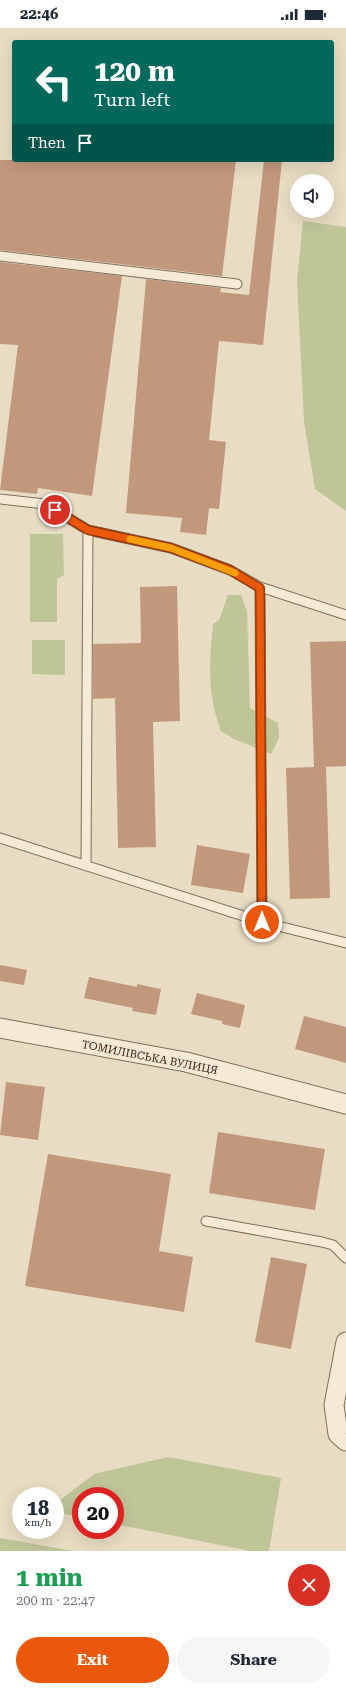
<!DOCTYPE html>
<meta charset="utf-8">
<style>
:root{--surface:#fff;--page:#f6f6f7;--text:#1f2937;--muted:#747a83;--accent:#ea580c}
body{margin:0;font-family:"Roboto Serif",serif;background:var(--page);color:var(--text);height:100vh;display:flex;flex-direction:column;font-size:15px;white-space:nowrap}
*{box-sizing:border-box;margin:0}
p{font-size:13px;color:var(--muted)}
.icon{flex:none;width:22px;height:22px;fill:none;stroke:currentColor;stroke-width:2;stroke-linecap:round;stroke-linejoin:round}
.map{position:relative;height:1523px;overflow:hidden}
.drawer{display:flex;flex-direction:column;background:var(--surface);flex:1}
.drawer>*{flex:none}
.banner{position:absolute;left:12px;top:12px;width:322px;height:122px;border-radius:4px;box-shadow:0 4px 16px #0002;background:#00695c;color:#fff;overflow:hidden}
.fabs{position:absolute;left:290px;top:146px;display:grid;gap:8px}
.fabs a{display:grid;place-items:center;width:44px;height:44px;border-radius:50%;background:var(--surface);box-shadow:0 4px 16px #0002;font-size:20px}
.speed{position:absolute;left:12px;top:1459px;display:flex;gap:8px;font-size:20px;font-weight:700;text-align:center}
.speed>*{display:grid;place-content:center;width:52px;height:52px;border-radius:50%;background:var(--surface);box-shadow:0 4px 16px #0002;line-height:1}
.speed small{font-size:10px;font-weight:400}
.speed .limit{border:6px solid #d22;background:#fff;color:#111}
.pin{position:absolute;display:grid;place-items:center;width:34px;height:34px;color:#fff;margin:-17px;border:2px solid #fff;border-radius:50%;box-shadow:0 1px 4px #0007}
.me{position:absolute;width:44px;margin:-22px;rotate:0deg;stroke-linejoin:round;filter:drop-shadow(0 0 3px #0008)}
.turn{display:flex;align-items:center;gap:14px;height:84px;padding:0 16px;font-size:18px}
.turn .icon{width:52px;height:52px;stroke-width:2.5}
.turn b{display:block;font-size:28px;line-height:34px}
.then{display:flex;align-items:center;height:38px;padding:0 16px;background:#0003;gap:8px;font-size:15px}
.round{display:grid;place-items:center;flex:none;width:42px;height:42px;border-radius:21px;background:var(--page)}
.head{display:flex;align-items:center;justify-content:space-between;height:68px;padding:0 16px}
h1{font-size:24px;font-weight:700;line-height:30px;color:#1e9e55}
.action{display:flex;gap:8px;margin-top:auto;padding:8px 16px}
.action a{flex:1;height:46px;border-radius:24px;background:var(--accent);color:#fff;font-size:16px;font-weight:700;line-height:46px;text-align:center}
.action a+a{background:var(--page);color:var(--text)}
.status{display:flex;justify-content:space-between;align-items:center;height:28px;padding:0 20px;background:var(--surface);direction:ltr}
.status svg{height:11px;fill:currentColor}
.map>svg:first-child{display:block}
.green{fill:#c0c598}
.building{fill:#c2987d}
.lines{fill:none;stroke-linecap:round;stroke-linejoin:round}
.lane-casing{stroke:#806e5c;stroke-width:11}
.street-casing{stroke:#806e5c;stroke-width:21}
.lane{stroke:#f4ead5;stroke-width:9}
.street{stroke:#f4ead5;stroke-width:19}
.route-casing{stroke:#983908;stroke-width:10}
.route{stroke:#ea580c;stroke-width:7}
.slow{stroke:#f59e0b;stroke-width:7}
.labels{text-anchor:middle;stroke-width:3.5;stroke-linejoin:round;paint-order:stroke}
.street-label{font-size:11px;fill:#32271e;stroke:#f1e7d1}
</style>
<div class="status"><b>22:46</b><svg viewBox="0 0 49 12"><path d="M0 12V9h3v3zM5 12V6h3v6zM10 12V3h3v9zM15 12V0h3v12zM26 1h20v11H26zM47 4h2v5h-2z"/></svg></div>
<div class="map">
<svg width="346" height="1523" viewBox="0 0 346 1523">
<rect width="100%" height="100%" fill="#e8dcc3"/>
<path class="green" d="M 303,193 L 346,199 L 346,483 L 315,461 L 304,393 L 297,253 Z
M 30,506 L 63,506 L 64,547 L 57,551 L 57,594 L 30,594 Z
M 228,567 L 241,567 L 247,583 L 250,680 L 278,695 L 279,710 L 271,726 L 234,711 L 221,703 C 207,665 209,636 213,596 L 219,592 Z
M 32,612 L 65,612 L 65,647 L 32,646 Z
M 168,1429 L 281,1450 L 269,1523 L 250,1523 L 115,1496 L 115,1468 L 81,1468 L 81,1489 L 55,1484 L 55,1476 L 94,1446 Z
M 0,1510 L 73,1523 L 0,1523 Z"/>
<path class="building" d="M 0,132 L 236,132 L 222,248 L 0,222 Z
M 264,132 L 282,132 L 263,317 L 219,313 L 209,412 L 226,414 L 219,481 L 209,480 L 206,507 L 180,504 L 182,490 L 126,485 L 146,251 L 221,260 L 220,264 L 249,267 Z
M 0,234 L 122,248 L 92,468 L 38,460 L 37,466 L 0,462 L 18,317 L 0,316 Z
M 177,558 L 180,693 L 153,694 L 156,819 L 118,820 L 115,670 L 93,671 L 93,616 L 141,615 L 140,559 Z
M 346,613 L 346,738 L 322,739 L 326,739 L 330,870 L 290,871 L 286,740 L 314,739 L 310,614 Z
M 197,817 L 250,826 L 243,865 L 191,857 Z
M 0,937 L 27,942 L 24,957 L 0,953 Z
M 89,949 L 137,959 L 137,956 L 161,961 L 156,987 L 132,983 L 133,980 L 84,970 Z
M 197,965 L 245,977 L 240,1000 L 222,996 L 222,993 L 191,986 Z
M 304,988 L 346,999 L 346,1035 L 295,1021 Z
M 6,1054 L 45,1059 L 38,1112 L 0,1107 Z
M 218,1104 L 325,1121 L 315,1182 L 209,1165 Z
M 48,1126 L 171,1146 L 159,1223 L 193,1229 L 184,1284 L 25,1258 Z
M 271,1229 L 307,1236 L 291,1321 L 255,1314 Z"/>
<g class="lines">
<defs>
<path id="lane" d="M 0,228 L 237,256
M 0,471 L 45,476 L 88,502 L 171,520 L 230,542 L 260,559 L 346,587
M 260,559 L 262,894
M 0,810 L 262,894 L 346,915
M 86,838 L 88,502
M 206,1193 L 322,1214 L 333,1217 L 346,1230"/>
<path id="street" d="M 0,1000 L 186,1034 L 346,1076
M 346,1314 L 334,1377 L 338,1406 L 346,1413"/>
</defs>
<use href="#lane" class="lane-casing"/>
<use href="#street" class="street-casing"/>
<use href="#lane" class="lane"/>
<use href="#street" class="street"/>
</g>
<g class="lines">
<defs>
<path id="route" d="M 55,482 L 88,502 L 171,520 L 230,542 L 260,560 L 262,894"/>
</defs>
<use href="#route" class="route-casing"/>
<use href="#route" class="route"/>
<path class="slow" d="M 130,511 L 171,520 L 235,545"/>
</g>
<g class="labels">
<g class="street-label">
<text transform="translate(150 1029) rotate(11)" y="4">ТОМИЛІВСЬКА ВУЛИЦЯ</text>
</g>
</g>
</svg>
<div class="fabs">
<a><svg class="icon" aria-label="sound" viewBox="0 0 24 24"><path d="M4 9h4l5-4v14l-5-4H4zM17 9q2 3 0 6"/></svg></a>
</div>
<div class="speed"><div>18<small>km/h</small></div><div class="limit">20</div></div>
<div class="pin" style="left:55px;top:482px;background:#d93025"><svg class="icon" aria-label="arrive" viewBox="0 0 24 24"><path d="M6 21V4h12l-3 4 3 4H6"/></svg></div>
<svg class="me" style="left:262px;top:894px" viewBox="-20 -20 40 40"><circle r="17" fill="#ea580c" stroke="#fff" stroke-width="3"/><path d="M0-11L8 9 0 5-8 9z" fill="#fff"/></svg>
<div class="banner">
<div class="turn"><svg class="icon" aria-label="left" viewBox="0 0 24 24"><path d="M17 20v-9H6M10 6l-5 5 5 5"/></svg><div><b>120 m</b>Turn left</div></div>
<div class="then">Then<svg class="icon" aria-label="arrive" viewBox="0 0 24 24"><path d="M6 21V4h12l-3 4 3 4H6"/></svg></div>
</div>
</div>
<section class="drawer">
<div class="head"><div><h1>1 min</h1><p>200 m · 22:47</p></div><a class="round" style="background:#d93025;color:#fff"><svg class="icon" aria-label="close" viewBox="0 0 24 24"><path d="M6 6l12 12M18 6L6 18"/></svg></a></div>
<div class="action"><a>Exit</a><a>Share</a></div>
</section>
